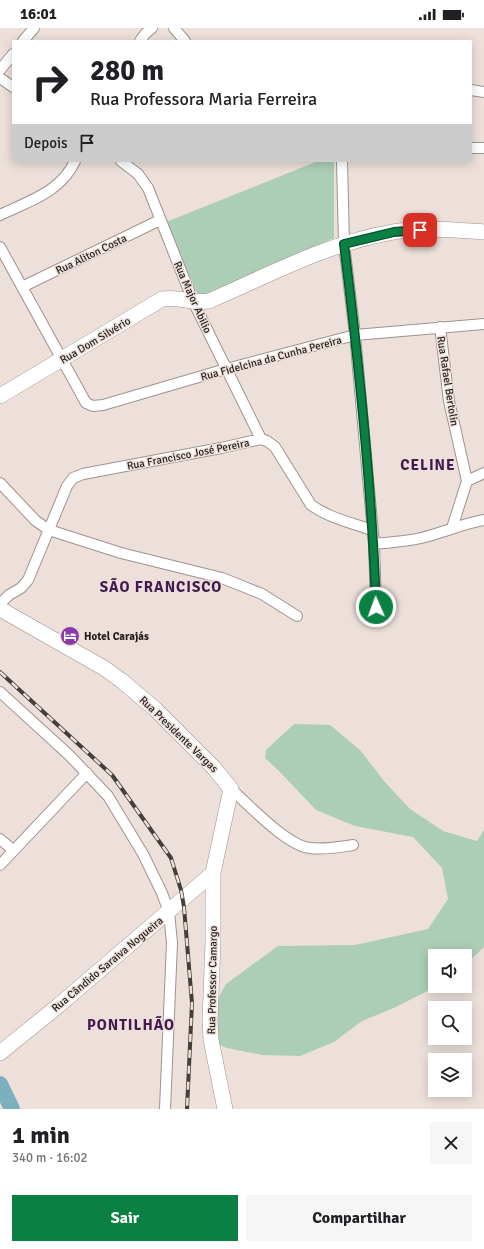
<!DOCTYPE html>
<html lang="pt">
<meta charset="utf-8">
<style>
:root{--surface:#fff;--page:#f6f6f6;--text:#202124;--muted:#757577;--accent:#0b8043}
body{margin:0;font-family:Signika,sans-serif;background:var(--page);color:var(--text);height:100vh;display:flex;flex-direction:column;font-size:15px;white-space:nowrap}
*{box-sizing:border-box;margin:0}
p{font-size:13px;color:var(--muted)}
.icon{flex:none;width:22px;height:22px;fill:none;stroke:currentColor;stroke-width:2;stroke-linecap:round;stroke-linejoin:round}
.map{position:relative;height:1081px;overflow:hidden}
.panel{display:flex;flex-direction:column;background:var(--surface);flex:1}
.panel>*{flex:none}
.top-card{position:absolute;left:12px;top:12px;width:460px;height:122px;border-radius:0px;box-shadow:0 2px 10px #0003;background:#fff;color:var(--text);overflow:hidden}
.fabs{position:absolute;left:428px;top:921px;display:grid;gap:8px}
.fabs a{display:grid;place-items:center;width:44px;height:44px;border-radius:0px;background:var(--surface);box-shadow:0 2px 10px #0003;font-size:20px}
.pin{position:absolute;display:grid;place-items:center;width:34px;height:34px;color:#fff;margin:-17px;border-radius:8px;box-shadow:0 2px 6px #0006}
.me{position:absolute;width:44px;margin:-22px;rotate:358deg;stroke-linejoin:round;filter:drop-shadow(0 0 3px #0008)}
.turn{display:flex;align-items:center;gap:14px;height:84px;padding:0 12px;font-size:18px}
.turn .icon{width:52px;height:52px;stroke-width:2.5}
.turn b{display:block;font-size:28px;line-height:34px}
.then{display:flex;align-items:center;height:38px;padding:0 12px;background:#0003;gap:8px;font-size:15px}
.round{display:grid;place-items:center;flex:none;width:42px;height:42px;border-radius:0px;background:var(--page)}
.headline{display:flex;align-items:center;justify-content:space-between;height:68px;padding:0 12px}
h1{font-size:24px;font-weight:700;line-height:30px}
.action{display:flex;gap:8px;margin-top:auto;padding:8px 12px}
.action a{flex:1;height:46px;border-radius:0px;background:var(--accent);color:#fff;font-size:16px;font-weight:700;line-height:46px;text-align:center}
.action a+a{background:var(--page);color:var(--text)}
.status{display:flex;justify-content:space-between;align-items:center;height:28px;padding:0 20px;background:var(--surface);direction:ltr}
.status svg{height:11px;fill:currentColor}
.map>svg:first-child{display:block}
.green{fill:#acceb6}
.lines{fill:none;stroke-linecap:round;stroke-linejoin:round}
.river{stroke:#7db0be;stroke-width:16}
.street-casing{stroke:#9f938d;stroke-width:12}
.secondary-casing{stroke:#9f938d;stroke-width:16}
.street{stroke:#fff;stroke-width:10}
.secondary{stroke:#fff;stroke-width:15}
.rail-casing{stroke:#453f3c;stroke-width:4}
.rail{stroke:#ede0da;stroke-width:2.5;stroke-dasharray:8;stroke-linecap:butt}
.route-casing{stroke:#07532c;stroke-width:10}
.route{stroke:#0b8043;stroke-width:7}
.labels{text-anchor:middle;stroke-width:3;stroke-linejoin:round;paint-order:stroke}
.street-label{font-size:11px;fill:#231e1c;stroke:#ede0da}
.poi-label{font-size:11px;font-weight:bold;fill:#231e1c;stroke:#ede0da;text-anchor:start}
.district-label{font-size:15px;font-weight:bold;letter-spacing:1px;fill:#421a50;stroke:#ede0da}
</style>
<div class="status"><b>16:01</b><svg viewBox="0 0 49 12"><path d="M0 12V9h3v3zM5 12V6h3v6zM10 12V3h3v9zM15 12V0h3v12zM26 1h20v11H26zM47 4h2v5h-2z"/></svg></div>
<div class="map">
<svg width="484" height="1081" viewBox="0 0 484 1081">
<rect width="100%" height="100%" fill="#ede0da"/>
<path class="green" d="M 318,133 L 334,133 L 334,210 L 199,270 L 166,194 Z
M 294,696 L 330,697 L 360,722 L 384,753 L 410,781 L 443,803 L 477,813 L 484,802 L 484,919 L 465,937 L 465,928 L 435,928 L 435,958 L 437,958 L 396,979 L 362,993 L 334,1014 L 300,1028 L 263,1027 L 227,1020 L 213,1014 L 213,980 L 226,956 L 278,918 L 355,917 L 428,901 L 448,871 L 442,840 L 413,809 L 355,798 L 316,782 L 280,744 L 265,730 L 266,722 Z"/>
<g class="lines">
<path class="river" d="M 0,1056 L 12,1081"/>
<defs>
<path id="street" d="M 174,0 L 185,13
M 23,13 L 34,0
M 140,13 L 145,6 L 152,0
M 0,42 L 13,26
M 0,50 L 13,59
M 471,62 L 484,64
M 471,120 L 484,120
M 121,133 L 138,146 L 148,160 L 193,273 L 261,411
M 342,133 L 344,216 L 355,307 L 374,516 L 376,579
M 0,187 C 29,173 61,164 75,133
M 0,219 L 86,375 L 93,378 L 103,377 L 226,341 L 355,307 L 484,296
M 22,259 L 160,192
M 440,299 L 449,373 L 467,453
M 0,455 L 36,493 L 49,502 L 121,525 L 222,550 L 262,566 L 297,588
M 452,500 L 467,453 L 484,445
M 374,516 C 389,514 405,514 421,510 C 442,505 462,496 484,492
M 0,576 L 9,567 L 21,560 L 28,552 L 67,458 L 73,450 L 83,446 L 221,420 L 261,411 L 267,413 L 275,419 L 311,477 C 329,490 352,495 372,502
M 0,664 L 69,727 L 108,768 L 143,826 L 162,865 L 169,884 L 172,915 L 165,1081
M 231,761 C 249,777 287,818 310,820 C 324,822 339,819 353,817
M 0,811 L 13,822
M 0,837 L 87,745"/>
<path id="secondary" d="M 0,368 L 162,271 C 180,268 193,276 209,273 C 269,247 328,215 393,204 C 423,199 454,202 484,204
M 0,581 L 104,640 L 122,653 L 155,681 L 214,740 L 231,761 L 213,845 L 213,913 L 210,993 L 211,1012 L 225,1081
M 0,1025 L 58,978 L 213,845"/>
</defs>
<use href="#street" class="street-casing"/>
<use href="#secondary" class="secondary-casing"/>
<use href="#street" class="street"/>
<use href="#secondary" class="secondary"/>
<defs>
<path id="rail" d="M 0,644 L 112,747 L 171,830 L 181,862 L 184,879 L 192,975 L 187,1081"/>
</defs>
<use href="#rail" class="rail-casing"/>
<use href="#rail" class="rail"/>
</g>
<g class="lines">
<defs>
<path id="route" d="M 376,579 C 372,458 359,336 344,216 L 394,204 L 420,202"/>
</defs>
<use href="#route" class="route-casing"/>
<use href="#route" class="route"/>
</g>
<defs>
<symbol id="hotel-disc" viewBox="-11 -11 22 22"><circle r="9.5" fill="#8c3aa9" stroke="#ede0da"/><path d="M-6-4.5h1.5V1H6V5H4.5V3h-9V5H-6ZM-4 0a1.8 1.8 0 1 1 3.6 0ZM.5 0V-2.5h3Q6-2.5 6 0Z" fill="#fff"/></symbol>
</defs>
<g fill-rule="evenodd">
<use href="#hotel-disc" x="59" y="597" width="22" height="22"/>
</g>
<g class="labels">
<g class="street-label">
<text transform="translate(91 226) rotate(-26)" y="4">Rua Aliton Costa</text>
<text transform="translate(193 269) rotate(66)" y="4">Rua Major Abilio</text>
<text transform="translate(95 312) rotate(-31)" y="4">Rua Dom Silvério</text>
<text transform="translate(271 330) rotate(-15)" y="4">Rua Fidelcina da Cunha Pereira</text>
<text transform="translate(448 353) rotate(81)" y="4">Rua Rafael Bertolin</text>
<text transform="translate(188 426) rotate(-11)" y="4">Rua Francisco José Pereira</text>
<text transform="translate(179 706) rotate(44)" y="4">Rua Presidente Vargas</text>
<text transform="translate(107 936) rotate(-40)" y="4">Rua Cândido Saraiva Nogueira</text>
<text transform="translate(212 952) rotate(-89)" y="4">Rua Professor Camargo</text>
</g>
<g class="poi-label">
<text x="84" y="612">Hotel Carajás</text>
</g>
<g class="district-label">
<text x="428" y="442">CELINE</text>
<text x="161" y="564">SÃO FRANCISCO</text>
<text x="131" y="1002">PONTILHÃO</text>
</g>
</g>
</svg>
<div class="fabs">
<a><svg class="icon" aria-label="sound" viewBox="0 0 24 24"><path d="M4 9h4l5-4v14l-5-4H4zM17 9q2 3 0 6"/></svg></a>
<a><svg class="icon" aria-label="search" viewBox="0 0 24 24"><circle cx="10" cy="10" r="6"/><path d="M15 15l6 6"/></svg></a>
<a><svg class="icon" aria-label="layers" viewBox="0 0 24 24"><path d="M12 4l9 5-9 5-9-5zM3 14l9 5 9-5"/></svg></a>
</div>
<div class="pin" style="left:420px;top:202px;background:#d93025"><svg class="icon" aria-label="arrive" viewBox="0 0 24 24"><path d="M6 21V4h12l-3 4 3 4H6"/></svg></div>
<svg class="me" style="left:376px;top:579px" viewBox="-20 -20 40 40"><circle r="17" fill="#0b8043" stroke="#fff" stroke-width="3"/><path d="M0-11L8 9 0 5-8 9z" fill="#fff"/></svg>
<div class="top-card">
<div class="turn"><svg class="icon" aria-label="right" viewBox="0 0 24 24"><path d="M7 20v-9h11M14 6l5 5-5 5"/></svg><div><b>280 m</b>Rua Professora Maria Ferreira</div></div>
<div class="then">Depois<svg class="icon" aria-label="arrive" viewBox="0 0 24 24"><path d="M6 21V4h12l-3 4 3 4H6"/></svg></div>
</div>
</div>
<section class="panel">
<div class="headline"><div><h1>1 min</h1><p>340 m · 16:02</p></div><a class="round"><svg class="icon" aria-label="close" viewBox="0 0 24 24"><path d="M6 6l12 12M18 6L6 18"/></svg></a></div>
<div class="action"><a>Sair</a><a>Compartilhar</a></div>
</section>
